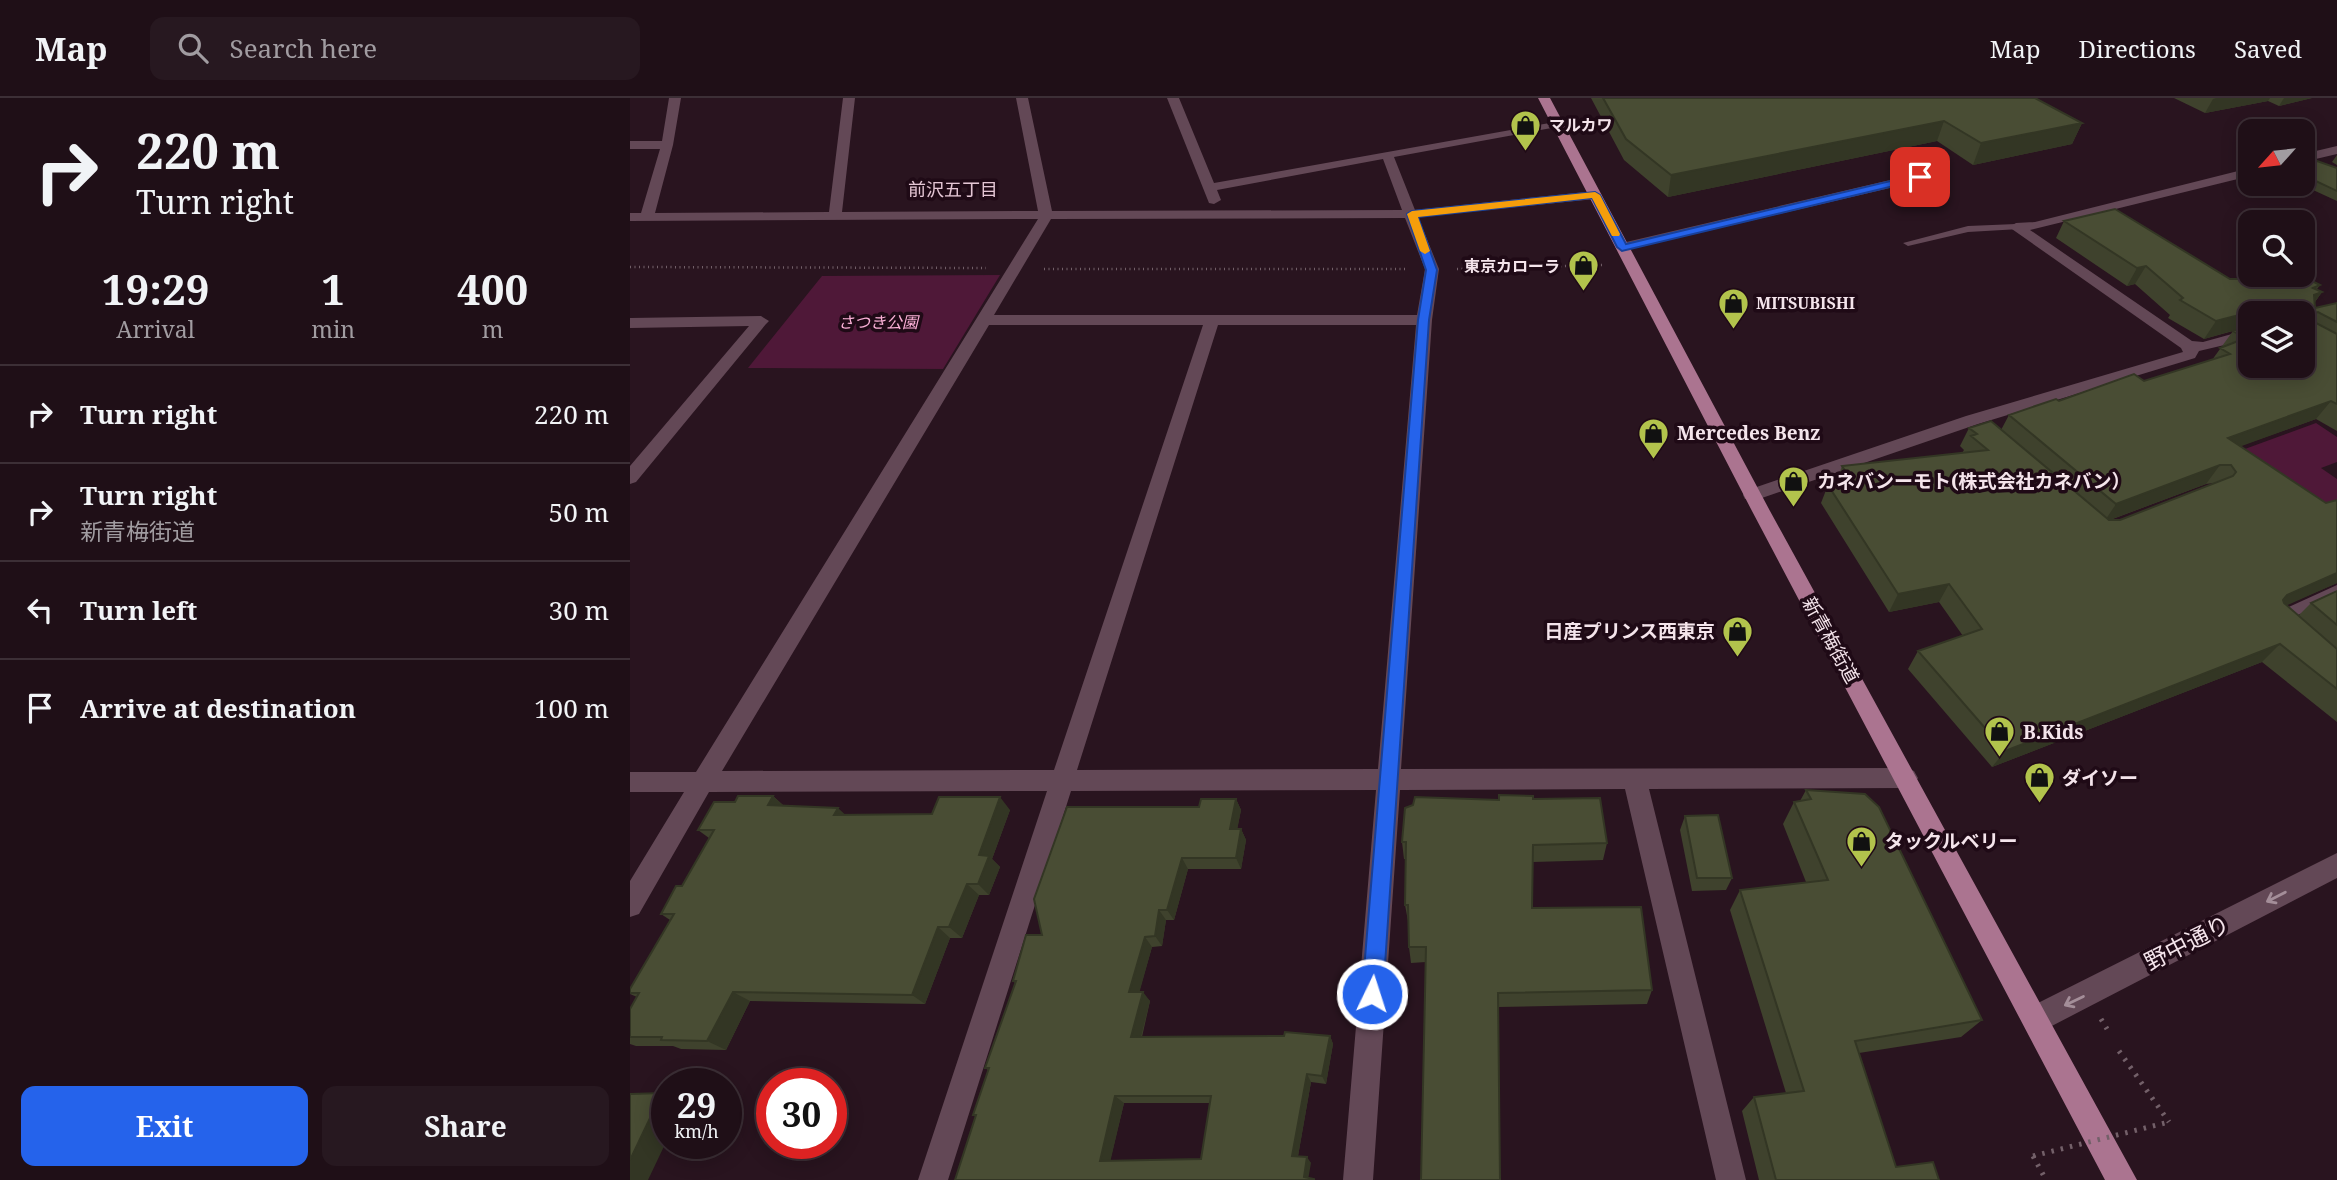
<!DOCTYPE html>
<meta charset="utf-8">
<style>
:root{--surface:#1f0f17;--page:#271820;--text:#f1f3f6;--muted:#a19ca1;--line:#3c2f36;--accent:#2563eb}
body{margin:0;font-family:"Noto Serif","Noto Sans JP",serif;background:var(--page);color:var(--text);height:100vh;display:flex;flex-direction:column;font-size:26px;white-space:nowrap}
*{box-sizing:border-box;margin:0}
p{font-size:23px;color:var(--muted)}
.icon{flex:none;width:38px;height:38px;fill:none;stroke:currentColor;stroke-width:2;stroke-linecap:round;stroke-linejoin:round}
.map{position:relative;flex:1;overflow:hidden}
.side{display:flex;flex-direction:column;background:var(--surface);width:630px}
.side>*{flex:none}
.top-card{background:#1f0f17;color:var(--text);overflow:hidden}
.needle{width:46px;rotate:243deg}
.controls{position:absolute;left:1608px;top:21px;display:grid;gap:14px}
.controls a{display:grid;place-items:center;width:77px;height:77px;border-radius:14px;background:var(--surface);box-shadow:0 4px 18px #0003,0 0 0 2px var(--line);font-size:35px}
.speed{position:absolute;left:21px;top:970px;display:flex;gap:14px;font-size:35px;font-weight:700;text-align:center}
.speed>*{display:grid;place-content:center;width:91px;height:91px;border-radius:50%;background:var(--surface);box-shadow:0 4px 18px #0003,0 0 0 2px var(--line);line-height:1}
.speed small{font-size:18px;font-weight:400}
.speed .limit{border:10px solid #d22;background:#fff;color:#111}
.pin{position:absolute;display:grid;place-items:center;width:60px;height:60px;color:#fff;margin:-30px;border-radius:14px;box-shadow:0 4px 10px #0006}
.me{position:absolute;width:77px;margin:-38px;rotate:4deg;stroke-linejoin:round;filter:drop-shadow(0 0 5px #0008)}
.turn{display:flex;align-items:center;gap:24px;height:147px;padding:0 21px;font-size:32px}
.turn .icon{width:91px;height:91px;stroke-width:2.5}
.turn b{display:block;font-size:49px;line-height:60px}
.eta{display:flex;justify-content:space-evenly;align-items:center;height:119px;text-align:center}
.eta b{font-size:42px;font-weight:700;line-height:49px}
.primary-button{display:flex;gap:14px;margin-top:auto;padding:14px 21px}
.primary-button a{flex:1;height:80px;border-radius:14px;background:var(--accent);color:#fff;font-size:28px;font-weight:700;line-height:80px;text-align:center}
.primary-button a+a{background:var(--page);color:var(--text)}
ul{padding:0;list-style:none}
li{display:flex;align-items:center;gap:21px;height:98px;padding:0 21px;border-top:2px solid var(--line)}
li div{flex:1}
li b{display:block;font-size:26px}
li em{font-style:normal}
header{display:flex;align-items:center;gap:42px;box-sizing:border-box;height:98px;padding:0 35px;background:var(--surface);border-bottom:2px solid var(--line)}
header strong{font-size:33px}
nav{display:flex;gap:38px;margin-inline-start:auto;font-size:24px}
.search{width:490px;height:63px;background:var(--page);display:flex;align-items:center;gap:18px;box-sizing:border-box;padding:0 24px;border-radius:14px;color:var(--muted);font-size:26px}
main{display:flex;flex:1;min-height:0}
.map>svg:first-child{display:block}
.green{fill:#4f1838}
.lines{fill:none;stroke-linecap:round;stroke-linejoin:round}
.path-far1{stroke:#736069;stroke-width:2.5;stroke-dasharray:1 3.5;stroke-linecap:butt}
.path{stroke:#736069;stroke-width:5;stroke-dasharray:2.5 7;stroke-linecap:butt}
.service{fill:#634856;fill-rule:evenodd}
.minor{fill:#634856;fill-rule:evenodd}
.primary{fill:#ab7490;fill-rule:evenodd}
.path-bridge{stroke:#736069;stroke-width:5;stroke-dasharray:2.5 7;stroke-linecap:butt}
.wall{fill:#3f422d;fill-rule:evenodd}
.shaded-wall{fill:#333624}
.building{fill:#494d34;stroke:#333624;stroke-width:2;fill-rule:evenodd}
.oneway{stroke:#a48e99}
.route{fill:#2563eb;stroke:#184099;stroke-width:2}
.slow{fill:#f59e0b}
.labels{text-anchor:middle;stroke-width:7;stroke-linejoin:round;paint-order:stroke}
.far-poi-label{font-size:16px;font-weight:bold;fill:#f4e4eb;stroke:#1f0a16;text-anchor:start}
.far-park-label{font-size:16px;font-style:italic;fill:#fab0d6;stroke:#1f0a16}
.far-neighbourhood-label{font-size:18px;fill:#e4c6d4;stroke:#1f0a16}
.poi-label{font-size:19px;font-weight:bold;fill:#f4e4eb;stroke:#1f0a16;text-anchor:start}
.street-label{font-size:19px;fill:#f4e4eb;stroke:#1f0a16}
.near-street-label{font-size:23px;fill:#f4e4eb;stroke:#1f0a16}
</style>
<header>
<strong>Map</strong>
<div class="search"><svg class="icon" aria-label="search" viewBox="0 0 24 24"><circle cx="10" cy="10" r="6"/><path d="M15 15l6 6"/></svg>Search here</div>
<nav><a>Map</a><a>Directions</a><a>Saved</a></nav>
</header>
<main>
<section class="side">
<div class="top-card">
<div class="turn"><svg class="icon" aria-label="right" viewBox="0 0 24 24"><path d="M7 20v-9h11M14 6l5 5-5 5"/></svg><div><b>220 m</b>Turn right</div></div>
</div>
<div class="eta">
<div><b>19:29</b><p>Arrival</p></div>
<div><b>1</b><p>min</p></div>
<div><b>400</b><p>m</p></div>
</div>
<ul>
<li><svg class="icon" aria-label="right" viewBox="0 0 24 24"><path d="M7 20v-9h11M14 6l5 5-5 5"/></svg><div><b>Turn right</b></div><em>220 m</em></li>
<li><svg class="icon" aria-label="right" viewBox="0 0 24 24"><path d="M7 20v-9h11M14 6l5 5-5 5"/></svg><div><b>Turn right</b><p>新青梅街道</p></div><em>50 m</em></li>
<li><svg class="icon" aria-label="left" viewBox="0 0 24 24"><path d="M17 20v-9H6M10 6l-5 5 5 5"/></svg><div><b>Turn left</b></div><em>30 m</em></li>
<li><svg class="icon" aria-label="arrive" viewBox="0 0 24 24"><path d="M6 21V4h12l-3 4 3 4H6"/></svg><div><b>Arrive at destination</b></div><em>100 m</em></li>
</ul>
<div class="primary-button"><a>Exit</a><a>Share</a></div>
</section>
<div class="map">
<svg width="1707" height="1082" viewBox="0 0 1707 1082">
<rect width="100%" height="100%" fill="#29141f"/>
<path class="green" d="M 370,177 L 313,271 L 118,270 L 192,178 Z
M 1686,325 L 1707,339 L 1707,364 L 1691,370 L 1707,381 L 1707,411 L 1593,359 Z"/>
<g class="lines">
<path class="path-far1" d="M 0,169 L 356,170
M 414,171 L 776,171
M 827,171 L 972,167"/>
<path class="path" d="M 1471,921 L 1477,931
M 1489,953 L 1539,1024
M 1403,1058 L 1416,1082"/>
<path class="service" d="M 1386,126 L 1391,129 L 1390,131 L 1338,134 L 1278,148 L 1273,145 L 1338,128 Z
M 1707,487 L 1707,499 L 1646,527 L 1638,521 L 1641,517 Z"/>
<path class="minor" d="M 39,0 L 51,0 L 43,47 L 25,115 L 199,114 L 213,0 L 225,0 L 212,114 L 408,113 L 386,0 L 398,0 L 422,113 L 772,112 L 753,61 L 587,92 L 591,102 L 584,106 L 579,105 L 537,0 L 549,0 L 584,85 L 931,23 L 933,25 L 927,29 L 764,59 L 785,112 L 965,93 L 972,97 L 965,101 L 788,119 L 809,171 L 802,222 L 771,671 L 1276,670 L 1284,673 L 1288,680 L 1284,687 L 1276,690 L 1019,691 L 1116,1082 L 1086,1082 L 995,691 L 770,692 L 743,1082 L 713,1082 L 746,692 L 441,693 L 318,1082 L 288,1082 L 417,693 L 79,694 L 9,816 L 0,819 L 0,783 L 54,694 L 0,694 L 0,674 L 66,674 L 408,121 L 0,123 L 0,115 L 11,115 L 30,51 L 0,51 L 0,43 L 32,43 ZM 775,120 L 795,171 L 787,217 L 364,217 L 421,121 ZM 359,227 L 573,227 L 424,672 L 92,673 ZM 588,227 L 786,227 L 748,671 L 447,672 Z
M 1707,48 L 1707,56 L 1673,64 L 1673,56 Z
M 1620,70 L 1620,78 L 1400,132 L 1562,243 L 1573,244 L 1620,231 L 1620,241 L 1569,253 L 1565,260 L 1348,326 L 1129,401 L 1115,401 L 1113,397 L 1115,393 L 1336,318 L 1553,254 L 1551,250 L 1379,129 L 1386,125 L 1405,124 Z
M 1290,75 L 1294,76 L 1294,82 L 992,153 L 985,149 L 992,145 Z
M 131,218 L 139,223 L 136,226 L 6,384 L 0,386 L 0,368 L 119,228 L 0,230 L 0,220 Z
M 1707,755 L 1707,780 L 1416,931 L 1406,935 L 1396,931 L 1392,921 L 1396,911 Z"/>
<path class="primary" d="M 908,0 L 920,0 L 1140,413 L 1507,1082 L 1475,1082 L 1122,413 Z"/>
<path class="path-bridge" d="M 1403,1058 L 1539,1024"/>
</g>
<path class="wall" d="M 961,0 L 1405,0 L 1452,25 L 1442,46 L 1343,67 L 1307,43 L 1038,99 L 994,62 Z
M 1544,0 L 1682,0 L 1649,8 L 1638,3 L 1575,15 Z
M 1707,57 L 1707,67 L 1702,64 Z
M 1673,68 L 1707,70 L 1707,103 L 1670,86 L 1673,86 Z
M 1434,123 L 1600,181 L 1690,187 L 1687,191 L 1692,194 L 1685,204 L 1685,210 L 1707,205 L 1707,333 L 1686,321 L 1610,348 L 1696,405 L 1707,402 L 1707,485 L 1656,507 L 1668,518 L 1681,505 L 1707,493 L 1707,624 L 1632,564 L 1362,669 L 1278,571 L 1288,553 L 1333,538 L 1309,504 L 1259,514 L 1191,405 L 1198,387 L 1206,385 L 1212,368 L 1332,355 L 1334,352 L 1330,348 L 1339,330 L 1371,332 L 1379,317 L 1429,303 L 1514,283 L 1582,262 L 1603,233 L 1574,241 L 1538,220 L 1540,217 L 1505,186 L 1497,188 L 1426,140 ZM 1620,215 L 1673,215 L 1620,268 ZM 1584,385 L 1490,422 L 1480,422 L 1576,386 Z
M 1176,692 L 1352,922 L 1331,939 L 1229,955 L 1266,1069 L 1309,1082 L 1129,1082 L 1112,1013 L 1124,999 L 1156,995 L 1100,812 L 1110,792 L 1176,784 L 1153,726 L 1164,704 L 1170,703 Z
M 143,698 L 153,707 L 215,717 L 302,716 L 380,712 L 362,761 L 370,769 L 359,797 L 349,797 L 332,840 L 320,840 L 295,906 L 120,903 L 96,952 L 51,951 L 43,948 L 6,948 L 0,946 L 0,911 L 7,899 L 0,896 L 0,891 L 40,822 L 31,816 L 52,788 L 79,740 L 68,732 L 105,704 Z
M 606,701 L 611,712 L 607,731 L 611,731 L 616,742 L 611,771 L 558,771 L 544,822 L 536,822 L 532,848 L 522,849 L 509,894 L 520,903 L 512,939 L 700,938 L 703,946 L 696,986 L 681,984 L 668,1058 L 681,1065 L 325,1082 L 346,1019 L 343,1017 L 358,972 L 355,970 L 385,885 L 383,883 L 412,837 L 569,709 ZM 494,1005 L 580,1005 L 571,1061 L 480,1063 Z
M 903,701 L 977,745 L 973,762 L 903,764 L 902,810 L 1022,892 L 1017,906 L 868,909 L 796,864 L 781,865 L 779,849 L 778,823 L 775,807 L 776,761 L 774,761 L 772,744 L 868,702 Z
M 1055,718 L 1102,780 L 1096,792 L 1062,793 L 1050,732 Z"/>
<path class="shaded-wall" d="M 1586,0 L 1640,0 L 1638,3 L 1575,15 L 1583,1 Z
M 1654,0 L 1682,0 L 1649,8 Z
M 1314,23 L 1307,43 L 1038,99 L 1041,77 Z
M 1452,25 L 1442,46 L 1343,67 L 1351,45 Z
M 1516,168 L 1505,186 L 1497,188 L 1507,170 Z
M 1692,194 L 1679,212 L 1684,197 Z
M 1632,211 L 1629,215 L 1620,215 L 1620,227 L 1619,228 L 1574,241 L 1586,223 Z
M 1701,303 L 1686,321 L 1584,358 L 1598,340 Z
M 1590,367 L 1576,386 L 1474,424 L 1486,406 Z
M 1707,475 L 1707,485 L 1640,515 L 1657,497 Z
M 1319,486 L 1309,504 L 1259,514 L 1268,496 Z
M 1650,546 L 1632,564 L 1362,669 L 1375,653 Z
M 143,698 L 157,711 L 138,707 Z
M 370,699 L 380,712 L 362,761 L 370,769 L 359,797 L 348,786 L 349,757 Z
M 606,701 L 611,712 L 605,743 L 600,731 Z
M 208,710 L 221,722 L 204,717 Z
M 611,731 L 616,742 L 611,771 L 606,760 Z
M 552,760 L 558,771 L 544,822 L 537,812 Z
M 337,786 L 349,797 L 332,840 L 319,829 Z
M 529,812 L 536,822 L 532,848 L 525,838 Z
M 308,829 L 320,840 L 295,906 L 282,897 Z
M 515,839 L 522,849 L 507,903 L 499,894 Z
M 103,894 L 120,903 L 96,952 L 77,943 Z
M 513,894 L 520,903 L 509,947 L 501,939 Z
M 700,938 L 703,946 L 696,986 L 692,978 Z
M 677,976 L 681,984 L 667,1064 L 662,1058 Z
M 32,995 L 37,997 L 37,1042 L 18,1082 L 0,1082 L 0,1062 Z
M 485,998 L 494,1005 L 479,1069 L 470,1063 Z
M 677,1059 L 681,1065 L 678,1082 L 674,1079 Z"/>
<path class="building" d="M 973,0 L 1405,0 L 1452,25 L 1351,45 L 1314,23 L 1041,77 L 996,41 Z
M 1687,63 L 1707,70 L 1707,93 L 1673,77 L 1673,68 Z
M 1485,111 L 1600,181 L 1609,181 L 1622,177 L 1670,177 L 1690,187 L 1683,190 L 1692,194 L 1684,197 L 1685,210 L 1707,205 L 1707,224 L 1688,214 L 1685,215 L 1684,224 L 1707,236 L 1707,306 L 1701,303 L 1598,340 L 1696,405 L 1707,402 L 1707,475 L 1657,497 L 1653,502 L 1654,505 L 1707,551 L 1707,591 L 1650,546 L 1375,653 L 1288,553 L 1352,531 L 1319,486 L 1268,496 L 1198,387 L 1222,383 L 1212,368 L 1358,352 L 1341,338 L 1347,336 L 1339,330 L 1361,323 L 1479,422 L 1490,422 L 1603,378 L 1606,374 L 1601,367 L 1590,367 L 1486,406 L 1379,317 L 1426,301 L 1429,303 L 1504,276 L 1514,283 L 1600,256 L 1590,250 L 1616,240 L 1603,233 L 1620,228 L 1620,268 L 1673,268 L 1673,215 L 1635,215 L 1635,213 L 1632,211 L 1586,223 L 1550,202 L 1553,200 L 1516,168 L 1507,170 L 1434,123 Z
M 1707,493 L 1707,527 L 1681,505 Z
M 1176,692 L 1235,696 L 1249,709 L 1352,922 L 1225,943 L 1266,1069 L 1303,1064 L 1309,1082 L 1146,1082 L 1124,999 L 1174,993 L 1110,792 L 1198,782 L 1164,704 L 1181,701 Z
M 869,697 L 903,698 L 903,701 L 970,700 L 977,745 L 903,747 L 902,810 L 1011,809 L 1022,892 L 868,895 L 870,1082 L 791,1082 L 796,849 L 779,849 L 778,807 L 775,807 L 776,744 L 772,744 L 775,710 L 783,707 L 785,699 L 869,702 Z
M 108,698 L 143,698 L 138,707 L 208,710 L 204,717 L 302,716 L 309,699 L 370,699 L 349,757 L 359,758 L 348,786 L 337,786 L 319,829 L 308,829 L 282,897 L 103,894 L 77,943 L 31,942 L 32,939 L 0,939 L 0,911 L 9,895 L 0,895 L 0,891 L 44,816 L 31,816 L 46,788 L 52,788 L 84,732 L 68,732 L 84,704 L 105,704 Z
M 571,701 L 606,701 L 600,731 L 611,731 L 606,760 L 552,760 L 537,812 L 529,812 L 525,838 L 515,839 L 499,894 L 513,894 L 501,939 L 654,938 L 655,934 L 700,938 L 692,978 L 677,976 L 662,1058 L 677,1059 L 674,1079 L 684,1081 L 684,1082 L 325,1082 L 346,1017 L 343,1017 L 359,970 L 355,970 L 386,883 L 383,883 L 396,837 L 412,837 L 404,801 L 437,709 L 569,709 ZM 485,998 L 581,998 L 571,1061 L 470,1063 Z
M 1088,717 L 1102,780 L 1067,780 L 1055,718 Z
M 32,995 L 0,1062 L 0,996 Z"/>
<defs><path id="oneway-shaft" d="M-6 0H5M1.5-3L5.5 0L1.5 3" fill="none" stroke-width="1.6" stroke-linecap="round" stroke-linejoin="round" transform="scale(1.75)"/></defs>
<g class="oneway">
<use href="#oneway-shaft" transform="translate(1646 799) rotate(153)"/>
<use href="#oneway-shaft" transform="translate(1444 903) rotate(154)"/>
</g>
<path class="route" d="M 1290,76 L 1293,77 L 1293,81 L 992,153 L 987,149 L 962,100 L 788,119 L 807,172 L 799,222 L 753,896 L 750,903 L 742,906 L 735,903 L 732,896 L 788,222 L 796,172 L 777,116 L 782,113 L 965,94 L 970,97 L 996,146 Z"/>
<path class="slow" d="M 965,94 L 970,97 L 990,136 L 989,138 L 982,138 L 962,100 L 788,119 L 800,153 L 795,156 L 790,153 L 777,116 L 782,113 Z"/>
<defs>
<symbol id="shop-pin" viewBox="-11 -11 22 30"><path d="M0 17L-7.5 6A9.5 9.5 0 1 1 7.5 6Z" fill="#b2c34c" stroke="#1f0a16"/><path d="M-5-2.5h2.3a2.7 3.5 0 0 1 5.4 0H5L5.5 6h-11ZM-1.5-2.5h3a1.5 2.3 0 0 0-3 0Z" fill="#111"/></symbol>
</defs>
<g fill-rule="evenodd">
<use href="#shop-pin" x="878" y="10" width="35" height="47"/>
<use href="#shop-pin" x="936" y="150" width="35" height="47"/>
<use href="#shop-pin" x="1086" y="188" width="35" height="47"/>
<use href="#shop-pin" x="1006" y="318" width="35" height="47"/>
<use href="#shop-pin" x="1146" y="366" width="35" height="47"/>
<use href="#shop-pin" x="1090" y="516" width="35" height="47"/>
<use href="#shop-pin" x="1352" y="616" width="35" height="47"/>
<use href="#shop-pin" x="1392" y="662" width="35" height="47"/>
<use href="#shop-pin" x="1214" y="726" width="35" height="47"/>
</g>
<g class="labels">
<g class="far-poi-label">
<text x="919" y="33">マルカワ</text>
<text x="930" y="174" text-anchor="end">東京カローラ</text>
<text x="1126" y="211">MITSUBISHI</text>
</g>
<g class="far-park-label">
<text x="248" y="230">さつき公園</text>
</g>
<g class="far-neighbourhood-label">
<text x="323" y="98">前沢五丁目</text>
</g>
<g class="poi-label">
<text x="1047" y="342">Mercedes Benz</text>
<text x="1187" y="390">カネバンーモト(株式会社カネバン）</text>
<text x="1085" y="540" text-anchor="end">日産プリンス西東京</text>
<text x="1393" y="641">B.Kids</text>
<text x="1432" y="687">ダイソー</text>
<text x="1255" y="750">タックルベリー</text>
</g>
<g class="street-label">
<text transform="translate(1201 542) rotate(61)" y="7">新青梅街道</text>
</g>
<g class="near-street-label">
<text transform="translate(1557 845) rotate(-27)" y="8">野中通り</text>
</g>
</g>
</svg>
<div class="controls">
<a><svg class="needle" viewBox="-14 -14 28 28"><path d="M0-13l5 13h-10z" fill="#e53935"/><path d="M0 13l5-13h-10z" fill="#a19ca1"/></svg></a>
<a><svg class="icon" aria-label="search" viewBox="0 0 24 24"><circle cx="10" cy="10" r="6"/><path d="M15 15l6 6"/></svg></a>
<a><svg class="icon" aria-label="layers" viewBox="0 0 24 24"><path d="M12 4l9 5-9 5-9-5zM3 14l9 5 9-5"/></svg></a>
</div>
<div class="speed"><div>29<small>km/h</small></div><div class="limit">30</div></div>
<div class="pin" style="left:1290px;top:79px;background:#d93025"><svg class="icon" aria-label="arrive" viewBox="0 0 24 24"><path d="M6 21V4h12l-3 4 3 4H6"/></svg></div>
<svg class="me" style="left:742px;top:896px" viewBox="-20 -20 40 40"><circle r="17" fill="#2563eb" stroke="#fff" stroke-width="3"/><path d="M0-11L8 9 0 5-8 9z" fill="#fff"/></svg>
</div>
</main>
